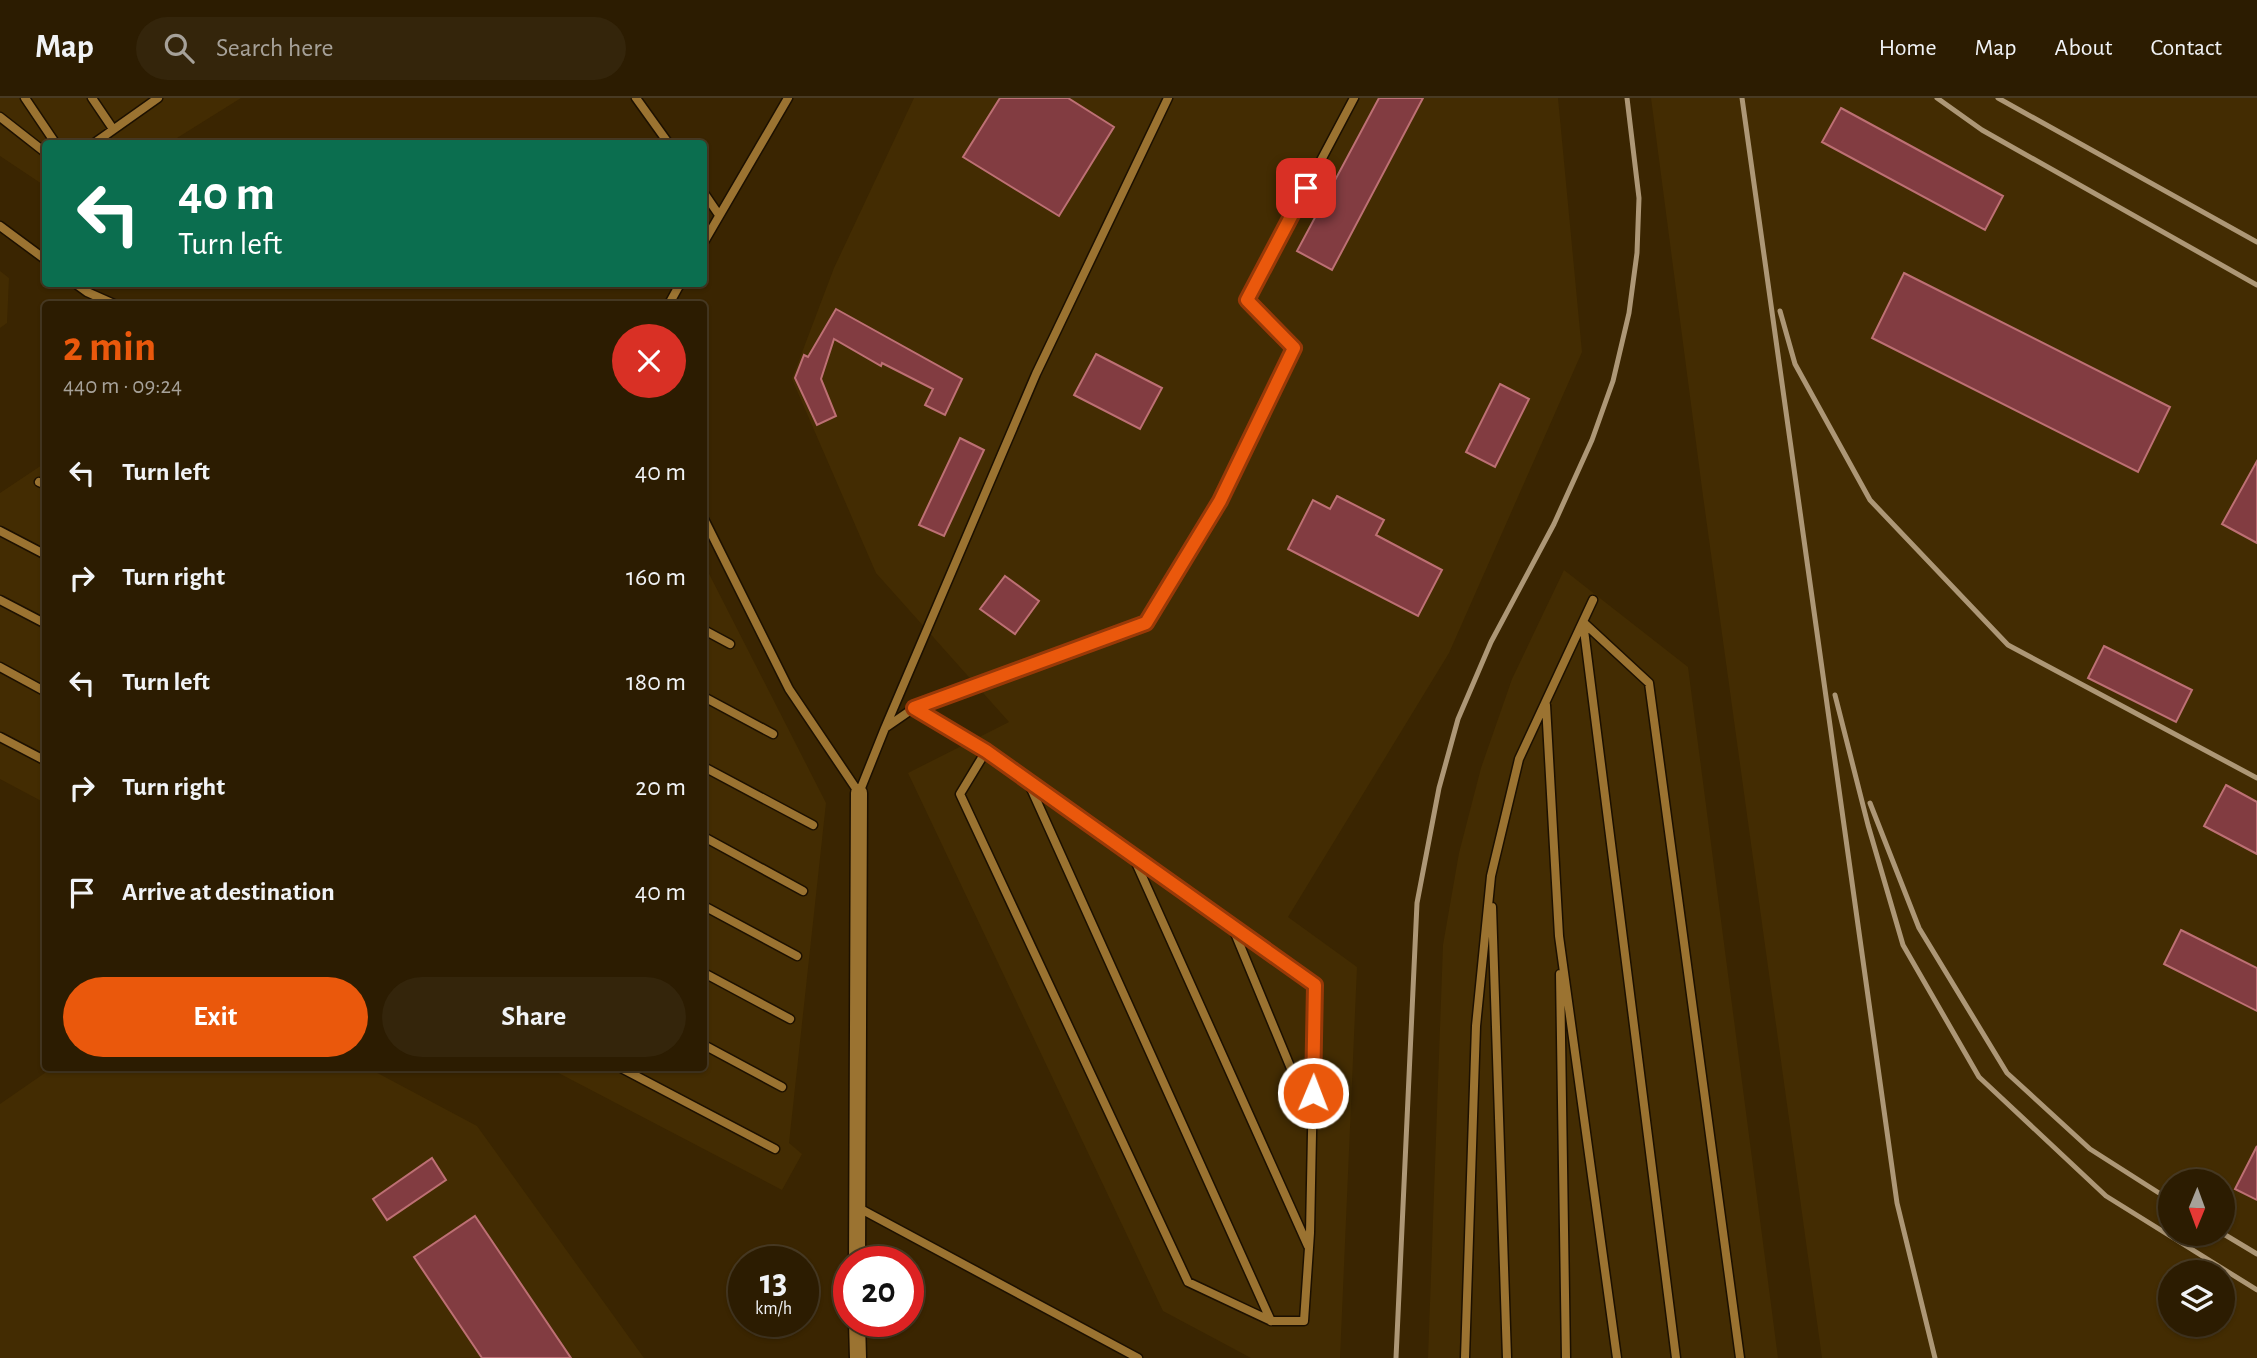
<!DOCTYPE html>
<meta charset="utf-8">
<style>
:root{--surface:#2c1c01;--page:#34250b;--text:#f1f3f6;--muted:#a6a199;--line:#483a23;--accent:#ea580c}
body{margin:0;font-family:"Alegreya Sans",sans-serif;background:var(--page);color:var(--text);height:100vh;display:flex;flex-direction:column;font-size:26px;white-space:nowrap}
*{box-sizing:border-box;margin:0}
p{font-size:23px;color:var(--muted)}
.icon{flex:none;width:38px;height:38px;fill:none;stroke:currentColor;stroke-width:2;stroke-linecap:round;stroke-linejoin:round}
.map{position:relative;flex:1;overflow:hidden}
.sheet{position:absolute;left:42px;top:203px;width:665px;height:770px;display:flex;flex-direction:column;background:var(--surface);border-radius:7px;box-shadow:0 2px 5px #0004,0 0 0 2px var(--line)}
.sheet>*{flex:none}
.banner{position:absolute;left:42px;top:42px;width:665px;height:147px;border-radius:7px;box-shadow:0 2px 5px #0004,0 0 0 2px var(--line);background:#0b6e4f;color:#fff;overflow:hidden}
.needle{width:46px;rotate:181deg}
.tools{position:absolute;left:2158px;top:1071px;display:grid;gap:14px}
.tools a{display:grid;place-items:center;width:77px;height:77px;border-radius:50%;background:var(--surface);box-shadow:0 2px 5px #0004,0 0 0 2px var(--line);font-size:35px}
.speed{position:absolute;left:728px;top:1148px;display:flex;gap:14px;font-size:35px;font-weight:700;text-align:center}
.speed>*{display:grid;place-content:center;width:91px;height:91px;border-radius:50%;background:var(--surface);box-shadow:0 2px 5px #0004,0 0 0 2px var(--line);line-height:1}
.speed small{font-size:18px;font-weight:400}
.speed .limit{border:10px solid #d22;background:#fff;color:#111}
.pin{position:absolute;display:grid;place-items:center;width:60px;height:60px;color:#fff;margin:-30px;border-radius:14px;box-shadow:0 4px 10px #0006}
.me{position:absolute;width:77px;margin:-38px;rotate:1deg;stroke-linejoin:round;filter:drop-shadow(0 0 5px #0008)}
.turn{display:flex;align-items:center;gap:24px;height:147px;padding:0 21px;font-size:32px}
.turn .icon{width:91px;height:91px;stroke-width:2.5}
.turn b{display:block;font-size:49px;line-height:60px}
.round{display:grid;place-items:center;flex:none;width:74px;height:74px;border-radius:37px;background:var(--page)}
.head{display:flex;align-items:center;justify-content:space-between;height:119px;padding:0 21px}
h1{font-size:42px;font-weight:600;line-height:52px;color:var(--accent)}
.primary-button{display:flex;gap:14px;margin-top:auto;padding:14px 21px}
.primary-button a{flex:1;height:80px;border-radius:42px;background:var(--accent);color:#fff;font-size:28px;font-weight:600;line-height:80px;text-align:center}
.primary-button a+a{background:var(--page);color:var(--text)}
ul{padding:0;list-style:none}
li{display:flex;align-items:center;gap:21px;height:105px;padding:0 21px}
li div{flex:1}
li b{display:block;font-size:26px}
li em{font-style:normal}
header{display:flex;align-items:center;gap:42px;box-sizing:border-box;height:98px;padding:0 35px;background:var(--surface);border-bottom:2px solid var(--line)}
header strong{font-size:33px}
nav{display:flex;gap:38px;margin-inline-start:auto;font-size:24px}
.search{width:490px;height:63px;background:var(--page);display:flex;align-items:center;gap:18px;box-sizing:border-box;padding:0 24px;border-radius:38px;color:var(--muted);font-size:26px}
.map>svg:first-child{display:block}
.built{fill:#432c02;fill-rule:evenodd}
.building{fill:#823c41;stroke:#bd7074;stroke-width:2}
.lines{fill:none;stroke-linecap:round;stroke-linejoin:round}
.lane-casing{stroke:#1c1000;stroke-width:11}
.street-casing{stroke:#1c1000;stroke-width:19}
.lane{stroke:#9b7331;stroke-width:8}
.street{stroke:#9b7331;stroke-width:16}
.rail{stroke:#ad9776;stroke-width:5}
.route-casing{stroke:#983908;stroke-width:18}
.route{stroke:#ea580c;stroke-width:12}
</style>
<header>
<strong>Map</strong>
<div class="search"><svg class="icon" aria-label="search" viewBox="0 0 24 24"><circle cx="10" cy="10" r="6"/><path d="M15 15l6 6"/></svg>Search here</div>
<nav><a>Home</a><a>Map</a><a>About</a><a>Contact</a></nav>
</header>
<div class="map">
<svg width="2257" height="1260" viewBox="0 0 2257 1260">
<rect width="100%" height="100%" fill="#3a2501"/>
<path class="built" d="M 0,0 L 241,0 L 169,45 L 46,46 L 45,88 L 0,58 Z
M 914,0 L 1558,0 L 1582,254 L 1449,555 L 1288,819 L 1357,869 L 1340,1260 L 1251,1260 L 1163,1213 L 908,675 L 1009,624 L 876,475 L 792,281 L 834,170 Z
M 1651,0 L 2257,0 L 2257,1260 L 1822,1260 L 1703,398 ZM 2170,1083 L 2222,1083 L 2222,1136 L 2170,1136 ZM 2170,1174 L 2222,1174 L 2222,1227 L 2170,1227 Z
M 0,173 L 9,180 L 7,225 L 0,230 Z
M 45,365 L 45,705 L 0,681 L 0,395 Z
M 704,466 L 826,705 L 789,1045 L 802,1056 L 782,1092 L 549,970 L 704,970 Z
M 1564,472 L 1688,569 L 1778,1260 L 1428,1260 L 1443,847 L 1459,755 L 1481,670 L 1512,581 Z
M 52,970 L 368,970 L 477,1028 L 644,1260 L 0,1260 L 0,1006 Z"/>
<path class="building" d="M 1000,0 L 1068,0 L 1114,29 L 1059,118 L 963,59 Z
M 1379,0 L 1423,0 L 1332,172 L 1297,153 Z
M 1841,10 L 2003,98 L 1985,132 L 1822,44 Z
M 1904,175 L 2170,309 L 2138,374 L 1872,240 Z
M 836,211 L 962,281 L 945,317 L 925,307 L 933,291 L 882,265 L 881,268 L 834,241 L 821,281 L 836,318 L 817,327 L 795,280 L 804,257 L 808,259 Z
M 1096,256 L 1162,290 L 1140,331 L 1074,297 Z
M 1500,286 L 1529,301 L 1495,369 L 1466,354 Z
M 960,340 L 984,352 L 944,438 L 919,427 Z
M 2257,363 L 2257,445 L 2222,426 Z
M 1337,398 L 1384,422 L 1376,437 L 1442,472 L 1418,518 L 1288,451 L 1313,402 L 1330,411 Z
M 1005,478 L 1039,503 L 1015,536 L 980,511 Z
M 2104,548 L 2192,592 L 2176,624 L 2088,580 Z
M 2226,687 L 2257,704 L 2257,756 L 2204,728 Z
M 2181,832 L 2257,870 L 2257,913 L 2164,866 Z
M 2257,1048 L 2257,1102 L 2235,1091 Z
M 432,1060 L 446,1082 L 387,1122 L 373,1101 Z
M 475,1118 L 571,1260 L 482,1260 L 414,1159 Z"/>
<g class="lines">
<defs>
<path id="lane" d="M 25,0 L 56,46
M 92,0 L 113,31
M 636,0 L 669,46
M 0,19 L 46,55
M 93,46 L 158,0
M 704,95 L 719,117
M 0,128 L 46,162
M 704,144 L 788,0
M 76,186 L 87,194 L 114,206
M 669,206 L 680,186
M 39,384 L 46,387
M 704,421 L 789,591 L 859,695
M 0,433 L 46,457
M 0,502 L 46,526
M 1583,524 L 1649,585 L 1740,1260
M 1583,524 L 1676,1260
M 704,532 L 730,546
M 0,569 L 46,594
M 704,599 L 773,636
M 1546,607 L 1559,838 L 1617,1260
M 914,610 L 1146,525 L 1220,403 L 1294,250 L 1247,202 L 1354,0
M 885,630 L 1036,276 L 1168,0
M 0,639 L 46,663
M 704,669 L 813,727
M 1029,686 L 1271,1223
M 859,695 L 885,630 L 914,610 L 986,653 L 1315,886 L 1310,1135 L 1304,1223 L 1271,1223 L 1188,1184 L 960,696 L 986,653
M 704,739 L 803,793
M 1133,758 L 1308,1148
M 704,808 L 797,858
M 1492,809 L 1507,1260
M 1232,828 L 1311,1019
M 704,875 L 790,921
M 1560,876 L 1566,1260
M 704,947 L 782,989
M 621,970 L 775,1051
M 857,1109 L 1138,1260
M 1465,1260 L 1476,928 L 1491,778 L 1519,661 L 1593,502"/>
<path id="street" d="M 857,1164 L 859,695
M 857,1223 L 858,1260"/>
</defs>
<use href="#lane" class="lane-casing"/>
<use href="#street" class="street-casing"/>
<use href="#lane" class="lane"/>
<use href="#street" class="street"/>
<path class="rail" d="M 1742,0 L 1897,1105 L 1935,1260
M 1937,0 L 1982,32 L 2257,187
M 1998,0 L 2257,144
M 1780,213 L 1795,266 L 1870,402 L 2008,547 L 2257,680
M 1835,597 L 1868,727 L 1903,847 L 1979,979 L 2106,1098 L 2257,1192
M 1870,705 L 1919,830 L 2007,975 L 2090,1051 L 2170,1102
M 2222,1135 L 2257,1156
M 1396,1260 L 1417,805 L 1439,690 L 1458,621 L 1491,544 L 1554,426 L 1592,342 L 1613,283 L 1629,215 L 1637,155 L 1639,100 L 1627,0"/>
</g>
<g class="lines">
<defs>
<path id="route" d="M 1306,90 L 1247,202 L 1294,250 L 1220,403 L 1146,525 L 914,610 L 986,653 L 1315,887 L 1313,995"/>
</defs>
<use href="#route" class="route-casing"/>
<use href="#route" class="route"/>
</g>
</svg>
<div class="tools">
<a><svg class="needle" viewBox="-14 -14 28 28"><path d="M0-13l5 13h-10z" fill="#e53935"/><path d="M0 13l5-13h-10z" fill="#a6a199"/></svg></a>
<a><svg class="icon" aria-label="layers" viewBox="0 0 24 24"><path d="M12 4l9 5-9 5-9-5zM3 14l9 5 9-5"/></svg></a>
</div>
<div class="speed"><div>13<small>km/h</small></div><div class="limit">20</div></div>
<div class="pin" style="left:1306px;top:90px;background:#d93025"><svg class="icon" aria-label="arrive" viewBox="0 0 24 24"><path d="M6 21V4h12l-3 4 3 4H6"/></svg></div>
<svg class="me" style="left:1313px;top:995px" viewBox="-20 -20 40 40"><circle r="17" fill="#ea580c" stroke="#fff" stroke-width="3"/><path d="M0-11L8 9 0 5-8 9z" fill="#fff"/></svg>
<div class="banner">
<div class="turn"><svg class="icon" aria-label="left" viewBox="0 0 24 24"><path d="M17 20v-9H6M10 6l-5 5 5 5"/></svg><div><b>40 m</b>Turn left</div></div>
</div>
<section class="sheet">
<div class="head"><div><h1>2 min</h1><p>440 m · 09:24</p></div><a class="round" style="background:#d93025;color:#fff"><svg class="icon" aria-label="close" viewBox="0 0 24 24"><path d="M6 6l12 12M18 6L6 18"/></svg></a></div>
<ul>
<li><svg class="icon" aria-label="left" viewBox="0 0 24 24"><path d="M17 20v-9H6M10 6l-5 5 5 5"/></svg><div><b>Turn left</b></div><em>40 m</em></li>
<li><svg class="icon" aria-label="right" viewBox="0 0 24 24"><path d="M7 20v-9h11M14 6l5 5-5 5"/></svg><div><b>Turn right</b></div><em>160 m</em></li>
<li><svg class="icon" aria-label="left" viewBox="0 0 24 24"><path d="M17 20v-9H6M10 6l-5 5 5 5"/></svg><div><b>Turn left</b></div><em>180 m</em></li>
<li><svg class="icon" aria-label="right" viewBox="0 0 24 24"><path d="M7 20v-9h11M14 6l5 5-5 5"/></svg><div><b>Turn right</b></div><em>20 m</em></li>
<li><svg class="icon" aria-label="arrive" viewBox="0 0 24 24"><path d="M6 21V4h12l-3 4 3 4H6"/></svg><div><b>Arrive at destination</b></div><em>40 m</em></li>
</ul>
<div class="primary-button"><a>Exit</a><a>Share</a></div>
</section>
</div>
